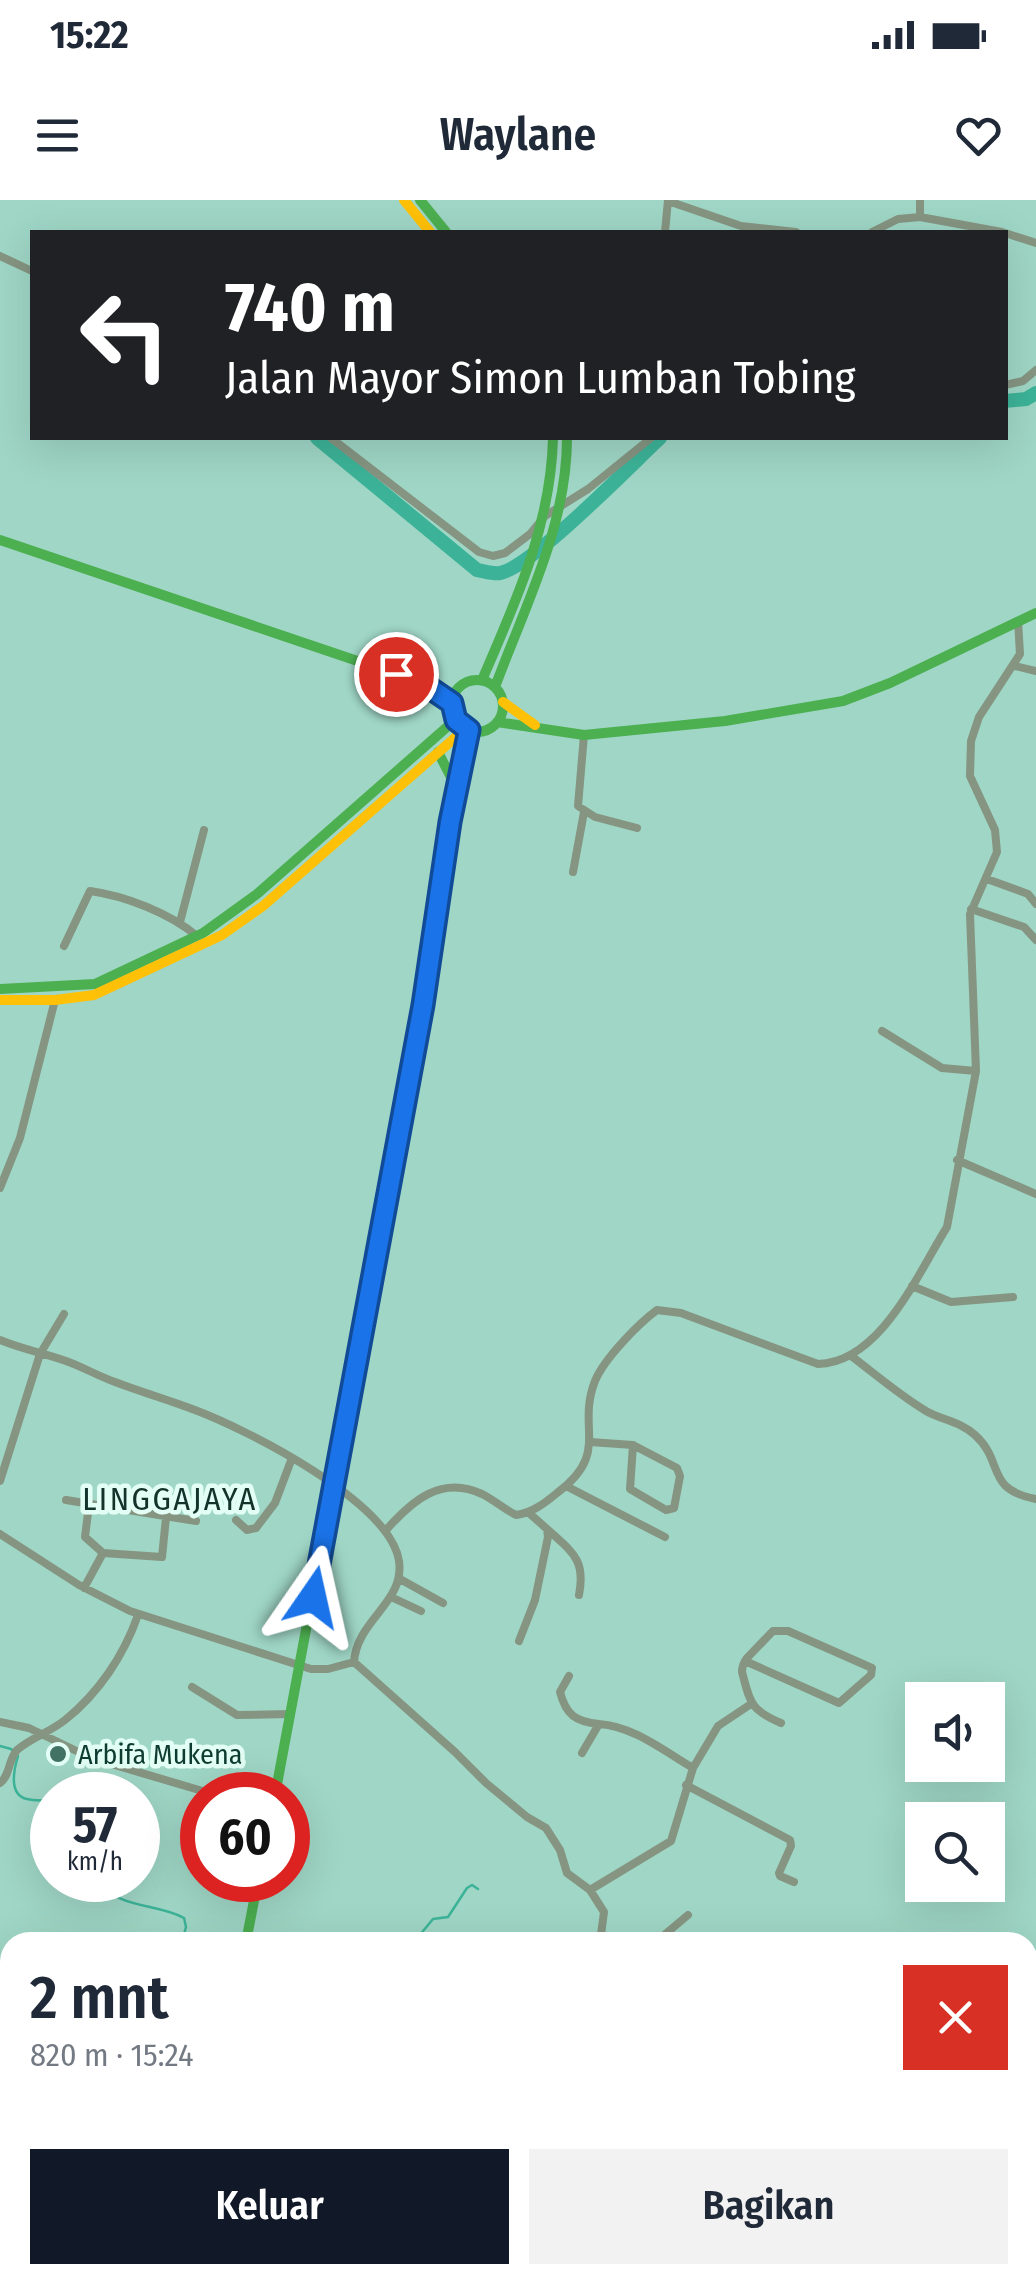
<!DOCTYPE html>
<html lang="id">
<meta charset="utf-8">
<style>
:root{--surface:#fff;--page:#f2f2f3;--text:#1f2937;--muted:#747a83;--accent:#111827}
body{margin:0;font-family:"Fira Sans Condensed",sans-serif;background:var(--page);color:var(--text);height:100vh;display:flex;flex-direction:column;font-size:38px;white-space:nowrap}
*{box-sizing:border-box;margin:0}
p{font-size:32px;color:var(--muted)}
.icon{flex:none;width:55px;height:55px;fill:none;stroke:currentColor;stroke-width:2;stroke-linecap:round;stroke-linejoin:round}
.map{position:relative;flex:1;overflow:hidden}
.drawer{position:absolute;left:0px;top:1732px;width:1038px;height:352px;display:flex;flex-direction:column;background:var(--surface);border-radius:30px 30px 0 0;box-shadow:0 10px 40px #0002}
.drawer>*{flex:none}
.top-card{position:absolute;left:30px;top:30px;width:978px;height:210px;border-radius:0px;box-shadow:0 10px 40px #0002;background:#202124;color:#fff;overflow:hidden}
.tools{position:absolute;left:905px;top:1482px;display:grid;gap:20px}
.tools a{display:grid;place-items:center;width:100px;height:100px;border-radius:0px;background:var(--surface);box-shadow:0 10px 40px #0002;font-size:50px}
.speed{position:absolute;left:30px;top:1572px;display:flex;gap:20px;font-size:50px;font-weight:700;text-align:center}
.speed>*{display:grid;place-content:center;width:130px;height:130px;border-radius:50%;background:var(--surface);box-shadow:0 10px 40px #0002;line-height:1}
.speed small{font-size:25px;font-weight:400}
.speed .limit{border:15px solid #d22;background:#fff;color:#111}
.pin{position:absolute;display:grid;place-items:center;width:85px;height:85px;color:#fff;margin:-42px;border:5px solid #fff;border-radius:50%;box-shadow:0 2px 10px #0007}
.me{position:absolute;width:110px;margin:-55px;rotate:11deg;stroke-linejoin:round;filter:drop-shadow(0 0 8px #0008)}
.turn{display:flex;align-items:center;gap:35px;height:210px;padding:0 30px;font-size:45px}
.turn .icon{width:130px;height:130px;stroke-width:2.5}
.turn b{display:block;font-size:70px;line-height:85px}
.round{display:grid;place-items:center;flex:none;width:105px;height:105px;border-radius:0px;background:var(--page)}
.summary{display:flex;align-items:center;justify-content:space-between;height:170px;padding:0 30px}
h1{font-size:60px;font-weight:600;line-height:75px}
.primary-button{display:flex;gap:20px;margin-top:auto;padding:20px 30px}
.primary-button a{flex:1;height:115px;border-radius:0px;background:var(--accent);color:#fff;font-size:40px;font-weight:600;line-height:115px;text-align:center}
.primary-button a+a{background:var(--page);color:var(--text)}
.status{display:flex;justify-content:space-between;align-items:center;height:70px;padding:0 50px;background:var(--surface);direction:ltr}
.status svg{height:28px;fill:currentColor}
header{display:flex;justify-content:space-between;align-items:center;height:130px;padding:0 30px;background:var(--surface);font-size:45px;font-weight:600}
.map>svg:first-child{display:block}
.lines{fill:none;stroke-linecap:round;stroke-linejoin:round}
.stream{stroke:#3cb398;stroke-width:2.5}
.river{stroke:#3cb398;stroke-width:14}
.street{stroke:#859582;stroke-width:8}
.fast{stroke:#4caf50;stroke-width:10}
.slow{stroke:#ffc107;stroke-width:10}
.route-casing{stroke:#114b97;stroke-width:25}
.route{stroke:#1a73e8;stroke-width:18}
.poi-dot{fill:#417264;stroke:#e3fff5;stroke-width:4}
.labels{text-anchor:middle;stroke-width:9;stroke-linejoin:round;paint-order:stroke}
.poi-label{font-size:28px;fill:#0f3c30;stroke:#e3fff5;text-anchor:start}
.quarter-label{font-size:32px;letter-spacing:2.5px;fill:#13332a;stroke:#e3fff5}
</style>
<div class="status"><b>15:22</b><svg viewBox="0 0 49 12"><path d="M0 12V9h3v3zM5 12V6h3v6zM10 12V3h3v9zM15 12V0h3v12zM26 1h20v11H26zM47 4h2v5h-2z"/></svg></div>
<header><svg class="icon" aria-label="menu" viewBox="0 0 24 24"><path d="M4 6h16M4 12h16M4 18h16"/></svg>Waylane<svg class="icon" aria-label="heart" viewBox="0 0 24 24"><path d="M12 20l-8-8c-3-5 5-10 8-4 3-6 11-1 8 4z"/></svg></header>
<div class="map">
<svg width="1036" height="2083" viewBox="0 0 1036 2083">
<rect width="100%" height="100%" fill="#9fd6c5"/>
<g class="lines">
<path class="stream" d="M 0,1546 L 11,1549 L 18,1556 C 14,1569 8,1595 27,1599 C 35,1601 44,1600 52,1601
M 99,1680 C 115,1709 158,1703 184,1718 L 186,1727 L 182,1742
M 414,1742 L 433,1719 L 448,1717 L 467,1688 L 472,1685 L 478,1689"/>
<path class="river" d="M 1005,201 L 1026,199 L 1036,193
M 317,238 L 477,370 C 484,371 492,374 500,373 C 532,367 631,265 660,238"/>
<path class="street" d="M 920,0 L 920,17 L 1002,32
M 668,1 L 741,26 L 796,32
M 665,32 L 668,0
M 872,32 L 898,19 L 920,17
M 1005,33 L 1036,43
M 0,56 L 32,71
M 1005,185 L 1023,181 L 1036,170
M 331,238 L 479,352 L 493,356 L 505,353 L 530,334 L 545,316 L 588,289 L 651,238
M 1015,466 L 1036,471
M 584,535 L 578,606 L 595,617 L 637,628
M 573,672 L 584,612
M 987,679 L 1028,694 L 1036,704
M 971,709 L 1024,727 L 1036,740
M 180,722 L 204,630
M 64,746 L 90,691 C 126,696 169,713 197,736
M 882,831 L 942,868 L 976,871
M 957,960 L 1036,994
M 0,988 L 20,938 L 55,800
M 912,1086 L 951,1102 L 1013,1097
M 0,1140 C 21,1149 44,1153 66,1161 C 83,1167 98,1176 115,1182 C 141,1192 169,1200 195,1210 C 248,1230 390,1302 399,1361 C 405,1403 357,1419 354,1462 L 455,1552 L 486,1583 L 527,1617 L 546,1628 L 560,1650 L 567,1673 L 590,1690 L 604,1712 L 600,1742
M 850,1155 C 875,1174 899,1195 926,1211 C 942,1220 961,1222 975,1235 C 1005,1262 984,1289 1036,1299
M 590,1242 L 633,1245 L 677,1268 L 680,1276 L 674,1308 L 666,1310 L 630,1289 L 633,1245
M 0,1281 L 40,1154 L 64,1114
M 566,1286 L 665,1337
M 66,1300 L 196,1321
M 89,1305 L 85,1337 L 103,1353 L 162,1357 L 168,1298
M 236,1320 L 247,1330 L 256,1328 L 275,1303 L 292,1258
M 387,1329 C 412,1301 441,1275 482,1294 C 494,1300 504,1309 516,1315 C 532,1313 545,1303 557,1293 C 611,1253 576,1229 595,1181 C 604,1159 638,1124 657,1110 L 681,1113 L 818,1164 C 881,1162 918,1073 947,1027 L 976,871 L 970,714 L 997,652 L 995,630 L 970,576 L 971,541 L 979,517 L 1020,454 L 1018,421
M 547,1329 C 572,1352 586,1359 579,1395
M 0,1334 L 79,1385 L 130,1411 L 311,1469 L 328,1469 L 354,1462
M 400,1379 L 443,1403
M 84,1388 L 103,1353
M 391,1397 L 421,1411
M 519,1441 L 535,1400 L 548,1337 L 547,1329 L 529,1313
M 745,1461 L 839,1503 L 871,1475 L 872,1468 L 788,1431 L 773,1431 L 747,1458 C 744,1462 742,1466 742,1472 C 750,1502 750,1510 781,1523
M 569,1476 L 560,1492 C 566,1515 576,1522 599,1524
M 192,1487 L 237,1515 L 291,1514
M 0,1522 L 29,1528 L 91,1558 L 216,1595
M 582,1553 L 599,1524 C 633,1526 664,1551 693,1568
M 0,1583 C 10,1576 8,1560 17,1550 C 31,1538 50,1532 65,1520 C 99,1493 124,1455 138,1415
M 686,1585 L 790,1640 L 791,1646 L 779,1673 L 780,1676 L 794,1682
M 590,1690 L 671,1641 L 693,1568 L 718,1526 L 751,1504
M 602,1738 L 663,1736 L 688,1715
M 0,2031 L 10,2034
M 779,2075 L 789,2083"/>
<path class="fast" d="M 420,0 L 446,32
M 0,340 L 390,472 L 452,503
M 482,480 C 516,401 551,325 553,238
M451 506a26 26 0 1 1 52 0a26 26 0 1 1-52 0Z
M 495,487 C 525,406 567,326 567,238
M 497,522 L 584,535 L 725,521 L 843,501 L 890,483 L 1036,413
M 438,552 L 456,587
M 0,789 L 95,784 L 203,733 L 257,694 L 455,520
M 275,1595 L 423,805 L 456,587 L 469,530
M 246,1742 L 258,1680
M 182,2083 L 183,2075"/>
<path class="slow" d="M 404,0 L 430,32
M 503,502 L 535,525
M 0,800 L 55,800 L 94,795 L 222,735 L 263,706 L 465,529"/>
</g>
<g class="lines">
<defs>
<path id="route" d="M 313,1397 L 423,805 L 450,622 L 469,530 L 456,520 L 452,503 L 430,488 L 396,474"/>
</defs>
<use href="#route" class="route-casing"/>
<use href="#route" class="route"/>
</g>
<circle class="poi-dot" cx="58" cy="1554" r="10"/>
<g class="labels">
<g class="poi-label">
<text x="78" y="1564">Arbifa Mukena</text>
</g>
<g class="quarter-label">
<text x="170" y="1310">LINGGAJAYA</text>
</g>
</g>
</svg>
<div class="tools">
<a><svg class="icon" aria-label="sound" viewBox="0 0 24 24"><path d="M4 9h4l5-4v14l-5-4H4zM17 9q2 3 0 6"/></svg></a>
<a><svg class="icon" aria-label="search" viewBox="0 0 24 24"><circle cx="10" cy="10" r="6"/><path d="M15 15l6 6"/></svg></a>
</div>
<div class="speed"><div>57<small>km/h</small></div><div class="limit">60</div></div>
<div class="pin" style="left:396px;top:474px;background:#d93025"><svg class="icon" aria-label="arrive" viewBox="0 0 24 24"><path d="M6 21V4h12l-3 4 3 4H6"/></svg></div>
<svg class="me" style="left:313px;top:1397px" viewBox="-20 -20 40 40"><path d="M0-17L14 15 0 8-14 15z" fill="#1a73e8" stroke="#fff" stroke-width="4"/></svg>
<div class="top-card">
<div class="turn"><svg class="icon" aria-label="left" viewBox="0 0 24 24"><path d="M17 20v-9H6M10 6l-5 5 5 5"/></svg><div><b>740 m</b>Jalan Mayor Simon Lumban Tobing</div></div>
</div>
<section class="drawer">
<div class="summary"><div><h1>2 mnt</h1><p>820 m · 15:24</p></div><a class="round" style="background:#d93025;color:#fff"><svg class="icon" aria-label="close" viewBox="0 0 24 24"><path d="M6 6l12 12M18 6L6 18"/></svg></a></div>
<div class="primary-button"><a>Keluar</a><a>Bagikan</a></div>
</section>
</div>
